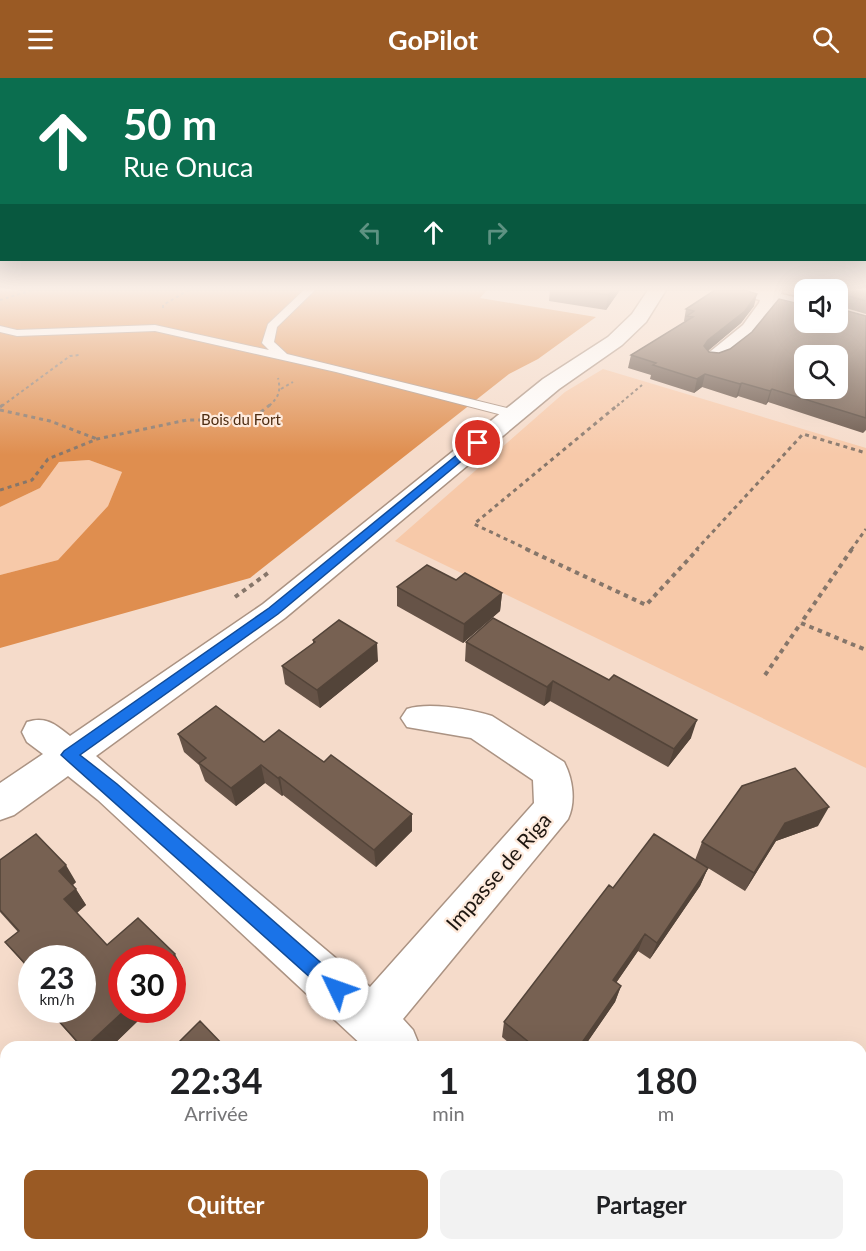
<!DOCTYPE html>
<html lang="fr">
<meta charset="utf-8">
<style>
:root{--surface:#fff;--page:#f2f2f2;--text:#202124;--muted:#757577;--accent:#9a5a24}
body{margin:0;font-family:Lato,sans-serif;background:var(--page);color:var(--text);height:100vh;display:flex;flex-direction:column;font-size:22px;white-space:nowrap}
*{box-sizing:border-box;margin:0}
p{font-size:20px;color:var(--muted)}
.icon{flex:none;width:33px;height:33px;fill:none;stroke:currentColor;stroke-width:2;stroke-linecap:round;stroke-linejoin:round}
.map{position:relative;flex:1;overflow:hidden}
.panel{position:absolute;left:0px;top:963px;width:867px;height:210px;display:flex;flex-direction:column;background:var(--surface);border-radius:18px 18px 0 0;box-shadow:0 6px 24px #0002}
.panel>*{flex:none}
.banner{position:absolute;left:0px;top:0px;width:867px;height:183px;box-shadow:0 6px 24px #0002;background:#0b6e4f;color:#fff;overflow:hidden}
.tools{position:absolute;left:794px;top:201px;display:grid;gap:12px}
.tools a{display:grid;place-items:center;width:54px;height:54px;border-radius:12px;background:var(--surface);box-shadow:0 6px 24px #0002;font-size:30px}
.speed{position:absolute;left:18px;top:867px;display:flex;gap:12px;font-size:30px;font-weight:700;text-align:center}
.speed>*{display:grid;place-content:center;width:78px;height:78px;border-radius:50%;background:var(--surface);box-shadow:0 6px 24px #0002;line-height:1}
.speed small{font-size:15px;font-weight:400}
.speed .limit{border:9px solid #d22;background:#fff;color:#111}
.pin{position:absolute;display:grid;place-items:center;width:51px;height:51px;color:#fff;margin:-26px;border:3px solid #fff;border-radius:50%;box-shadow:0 2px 6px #0007}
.me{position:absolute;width:66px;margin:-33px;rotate:312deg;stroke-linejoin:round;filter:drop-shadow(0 0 4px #0008)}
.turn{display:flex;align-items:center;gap:21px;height:126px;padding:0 24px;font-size:27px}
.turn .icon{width:78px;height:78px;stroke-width:2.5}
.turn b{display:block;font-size:42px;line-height:51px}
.lanes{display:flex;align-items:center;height:57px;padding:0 24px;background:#0003;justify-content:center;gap:30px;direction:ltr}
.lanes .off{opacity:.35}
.eta{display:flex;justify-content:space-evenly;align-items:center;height:102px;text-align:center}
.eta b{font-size:36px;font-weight:700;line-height:42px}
.cta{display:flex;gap:12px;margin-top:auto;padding:12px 24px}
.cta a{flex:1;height:69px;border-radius:12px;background:var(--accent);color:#fff;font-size:24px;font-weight:700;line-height:69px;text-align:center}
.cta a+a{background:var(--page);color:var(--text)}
header{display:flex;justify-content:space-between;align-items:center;height:78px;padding:0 24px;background:var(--accent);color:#fff;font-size:27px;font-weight:700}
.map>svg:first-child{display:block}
.green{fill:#f7c9a9}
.forest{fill:#df8e4f}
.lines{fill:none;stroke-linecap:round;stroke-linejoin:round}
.service-casing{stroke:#ab9383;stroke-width:2}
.minor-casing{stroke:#ab9383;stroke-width:3}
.path-far2{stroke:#86766a;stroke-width:2;stroke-dasharray:3 3;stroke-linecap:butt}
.path-far1{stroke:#86766a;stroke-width:3;stroke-dasharray:4 4;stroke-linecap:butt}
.path{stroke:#86766a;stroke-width:4;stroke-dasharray:4.5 4.5;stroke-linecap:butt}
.service{fill:#fff;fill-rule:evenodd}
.minor{fill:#fff;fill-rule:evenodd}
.wall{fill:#665347}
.shaded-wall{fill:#534439}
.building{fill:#776152;stroke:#534439;stroke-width:1.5;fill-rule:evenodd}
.route{fill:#1a73e8;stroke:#114b97;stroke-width:1.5}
.labels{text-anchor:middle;stroke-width:4.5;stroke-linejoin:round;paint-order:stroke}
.far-park-label{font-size:15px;fill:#4e2d12;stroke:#feeadc}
.near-street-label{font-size:21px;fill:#1e1610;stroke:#feeadc}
</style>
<header><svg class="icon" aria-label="menu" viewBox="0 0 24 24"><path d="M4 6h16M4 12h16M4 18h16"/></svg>GoPilot<svg class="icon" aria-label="search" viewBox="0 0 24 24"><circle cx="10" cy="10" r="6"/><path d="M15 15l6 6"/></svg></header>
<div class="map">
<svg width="866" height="1173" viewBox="0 0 866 1173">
<rect width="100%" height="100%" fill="#f5dbca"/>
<path class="green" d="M 603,291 L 866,370 L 866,690 L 395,463 L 565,314 Z
M 89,382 L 122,394 L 108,428 L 58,482 L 0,497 L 0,429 L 40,410 L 59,384 Z"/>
<path class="forest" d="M 0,212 L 487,212 L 480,220 L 596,239 L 538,281 L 509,296 L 250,500 L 0,570 L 0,497 L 58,482 L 108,428 L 122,394 L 89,382 L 59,384 L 40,410 L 0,429 Z"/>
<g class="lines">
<defs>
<path id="service" d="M 304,212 L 315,212 L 277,249 L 274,264 L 287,276 L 519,333 L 521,336 L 514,340 L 336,294 L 155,253 L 17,258 L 0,254 L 0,248 L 17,252 L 155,247 L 269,272 L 262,265 L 268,246 Z"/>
<path id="minor" d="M 648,212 L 666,212 L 646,244 L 622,267 L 559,311 L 285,540 L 96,678 L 370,909 L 534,725 L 533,702 L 471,660 L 407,649 L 401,640 L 407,631 C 429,624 469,631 492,638 L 564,684 C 573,701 576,724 568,741 L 403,941 L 413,952 L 420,969 L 364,969 L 98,722 L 68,698 L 14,737 L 0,742 L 0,705 L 43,676 L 27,664 L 22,654 L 27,644 C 46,638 55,646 70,658 L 263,526 L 543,301 L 608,259 L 632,236 Z
M 742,212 L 783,212 L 781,216 L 804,221 L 804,233 L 777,226 C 766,246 730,292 706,285 L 703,281 L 706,277 L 743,247 L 759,225 L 760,222 L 744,218 Z
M 422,1167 L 478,1167 L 478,1173 L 422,1173 Z"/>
</defs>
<use href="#service" class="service-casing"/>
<use href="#minor" class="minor-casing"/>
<path class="path-far2" d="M 0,222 L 33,212
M 163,230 L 163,227 L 189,212
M 281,311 L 293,304
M 2,328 L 70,278 L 79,277
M 269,328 C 279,319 281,313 278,300
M 617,328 L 642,307"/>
<path class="path-far1" d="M 0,329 L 4,326
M 0,332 L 50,343 L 97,361
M 0,412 L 32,402 L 48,381 L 97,361 L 187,342 L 222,342 L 257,337 L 271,326
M 529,472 L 474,446 L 619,326
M 696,472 L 803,356 L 866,375
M 851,472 L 866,451"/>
<path class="path" d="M 526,471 L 646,527 L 698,471
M 852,471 L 801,545 L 866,572
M 235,519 L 268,495
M 765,597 L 801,545"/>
<use href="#service" class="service"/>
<use href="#minor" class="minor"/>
</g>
<path class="wall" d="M 550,212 L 620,212 L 606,232 L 549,223 Z
M 837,212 L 866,212 L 866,236 L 839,228 L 840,231 L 866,238 L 866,352 L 863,355 L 768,324 L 766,327 L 738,318 L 736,320 L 702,309 L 694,315 L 650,301 L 651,297 L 628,290 L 631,277 L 686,244 L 684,243 L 686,231 L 754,228 L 741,245 L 708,273 L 709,274 L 719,275 L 730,271 L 804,227 Z
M 456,502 L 502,515 L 500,533 L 463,565 L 397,528 L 397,509 Z
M 313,562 L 378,583 L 320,630 L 285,606 L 282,588 L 313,566 Z
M 466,564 L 691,660 L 668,689 L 550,623 L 544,628 L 465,583 Z
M 178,656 L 264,664 L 324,684 L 412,736 L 412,753 L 376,789 L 283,717 L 282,718 L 265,705 L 236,728 L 205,703 L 199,687 L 184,674 Z
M 818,748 L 776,763 L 745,813 L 708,790 L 700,808 L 650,881 L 638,873 L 616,905 L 621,908 L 615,924 L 584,969 L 514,969 L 502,959 L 504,944 L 613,810 L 695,782 L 702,764 Z
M 0,782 L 76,804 L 73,807 L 86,827 L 77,835 L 107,867 L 183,891 L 122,932 L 144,937 L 111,969 L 81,969 L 48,932 L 82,932 L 32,880 L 32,895 L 5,864 L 18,854 L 0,834 Z
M 866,1045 L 866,1173 L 763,1173 L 766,1167 L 861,1167 L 861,1058 Z
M 537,1167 L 626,1167 L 627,1173 L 537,1173 Z"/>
<path class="shaded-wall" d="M 612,212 L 620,212 L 606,232 L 608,217 Z
M 757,216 L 754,228 L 741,245 L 705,275 L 704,268 L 708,262 Z
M 705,296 L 702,309 L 694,315 L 697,301 Z
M 742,305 L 738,318 L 736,320 L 740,306 Z
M 772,311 L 768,324 L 766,327 L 770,313 Z
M 502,515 L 500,533 L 463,565 L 464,546 Z
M 377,565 L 378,583 L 320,630 L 317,612 Z
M 553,603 L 550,623 L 544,628 L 547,609 Z
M 697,642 L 691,660 L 668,689 L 674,671 Z
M 261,687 L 265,705 L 236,728 L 231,710 Z
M 280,699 L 283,717 L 282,718 L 278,700 Z
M 829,729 L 818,748 L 776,763 L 745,813 L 754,795 L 785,745 Z
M 412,736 L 412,753 L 376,789 L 374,772 Z
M 66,787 L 76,804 L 69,810 L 59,793 Z
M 708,790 L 700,808 L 650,881 L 657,865 Z
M 76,811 L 86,827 L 74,837 L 64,821 Z
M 645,856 L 638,873 L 607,918 L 613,902 Z
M 175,876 L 183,891 L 172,901 L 172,880 L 170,880 Z
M 621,908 L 615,924 L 584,969 L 579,969 Z
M 125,932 L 141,932 L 144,937 L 111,969 L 85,969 Z
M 312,1167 L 320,1167 L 322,1170 L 319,1173 L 307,1173 Z"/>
<path class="building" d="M 577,212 L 612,212 L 608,217 Z
M 715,212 L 744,212 L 757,216 L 745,233 L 708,262 L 704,268 L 709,274 L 719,275 L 730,271 L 752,254 L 779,221 L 804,227 L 804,244 L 837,244 L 837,212 L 866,212 L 866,223 L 842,216 L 839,218 L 840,231 L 866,238 L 866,340 L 772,311 L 770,313 L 742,305 L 740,306 L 705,296 L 697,301 L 653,287 L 656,285 L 631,277 L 693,239 L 687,238 L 694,233 L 686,231 ZM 804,278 L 837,278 L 837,310 L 804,310 Z
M 427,487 L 456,502 L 465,495 L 502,515 L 464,546 L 397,509 Z
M 493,540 L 609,602 L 614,597 L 697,642 L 674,671 L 553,603 L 547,609 L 466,564 Z
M 339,542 L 377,565 L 317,612 L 282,588 L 315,564 L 313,562 Z
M 216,628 L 264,664 L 279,652 L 324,684 L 331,677 L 412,736 L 374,772 L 280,699 L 278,700 L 261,687 L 231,710 L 199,685 L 206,680 L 178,656 Z
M 795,690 L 829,729 L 785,745 L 754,795 L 702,764 L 742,708 Z
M 36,756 L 66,787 L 59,793 L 76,811 L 64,821 L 107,867 L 138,840 L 175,876 L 170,880 L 122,880 L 122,932 L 125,932 L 85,969 L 82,969 L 49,932 L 82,932 L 82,880 L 32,880 L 32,893 L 5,864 L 19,853 L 0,832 L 0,782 Z
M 654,756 L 708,790 L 657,865 L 645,856 L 613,902 L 621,908 L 579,969 L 535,969 L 504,944 L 609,807 L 613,810 Z
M 200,943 L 225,969 L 174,969 Z
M 866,1073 L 866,1173 L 773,1173 L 775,1167 L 861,1167 L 861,1085 Z
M 209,1167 L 312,1167 L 307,1173 L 204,1173 Z
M 541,1167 L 626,1167 L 627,1173 L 542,1173 Z"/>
<linearGradient id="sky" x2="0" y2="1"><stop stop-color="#9c9da3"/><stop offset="0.56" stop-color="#faefe7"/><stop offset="1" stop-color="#faefe7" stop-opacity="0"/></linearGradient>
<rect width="866" height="377" fill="url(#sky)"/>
<path class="route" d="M 474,363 L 483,365 L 278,536 L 80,677 L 117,706 L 344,905 L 347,911 L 344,918 L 337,921 L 331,918 L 61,677 L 64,673 L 269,530 Z"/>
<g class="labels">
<g class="far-park-label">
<text x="241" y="347">Bois du Fort</text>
</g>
<g class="near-street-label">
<text transform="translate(499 794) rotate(-49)" y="7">Impasse de Riga</text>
</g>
</g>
</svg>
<div class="tools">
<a><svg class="icon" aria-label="sound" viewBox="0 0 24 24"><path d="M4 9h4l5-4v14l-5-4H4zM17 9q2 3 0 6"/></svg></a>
<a><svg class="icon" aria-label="search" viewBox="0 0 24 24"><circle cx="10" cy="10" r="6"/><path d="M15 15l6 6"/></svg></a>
</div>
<div class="speed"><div>23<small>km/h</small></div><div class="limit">30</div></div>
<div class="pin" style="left:478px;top:365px;background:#d93025"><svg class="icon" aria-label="arrive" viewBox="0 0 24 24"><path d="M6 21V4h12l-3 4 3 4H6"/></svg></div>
<svg class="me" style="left:337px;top:911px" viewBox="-20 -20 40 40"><circle r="19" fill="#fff"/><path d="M0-13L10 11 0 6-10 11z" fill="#1a73e8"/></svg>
<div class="banner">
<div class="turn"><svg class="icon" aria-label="ahead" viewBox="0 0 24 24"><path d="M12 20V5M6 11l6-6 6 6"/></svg><div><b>50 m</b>Rue Onuca</div></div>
<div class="lanes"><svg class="icon off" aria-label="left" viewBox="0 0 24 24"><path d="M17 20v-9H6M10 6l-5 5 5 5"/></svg><svg class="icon" aria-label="ahead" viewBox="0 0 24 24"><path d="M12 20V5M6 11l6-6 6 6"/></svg><svg class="icon off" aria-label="right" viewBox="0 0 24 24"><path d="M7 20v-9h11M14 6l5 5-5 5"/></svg></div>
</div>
<section class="panel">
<div class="eta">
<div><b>22:34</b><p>Arrivée</p></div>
<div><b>1</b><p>min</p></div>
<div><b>180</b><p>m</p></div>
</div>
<div class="cta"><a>Quitter</a><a>Partager</a></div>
</section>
</div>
